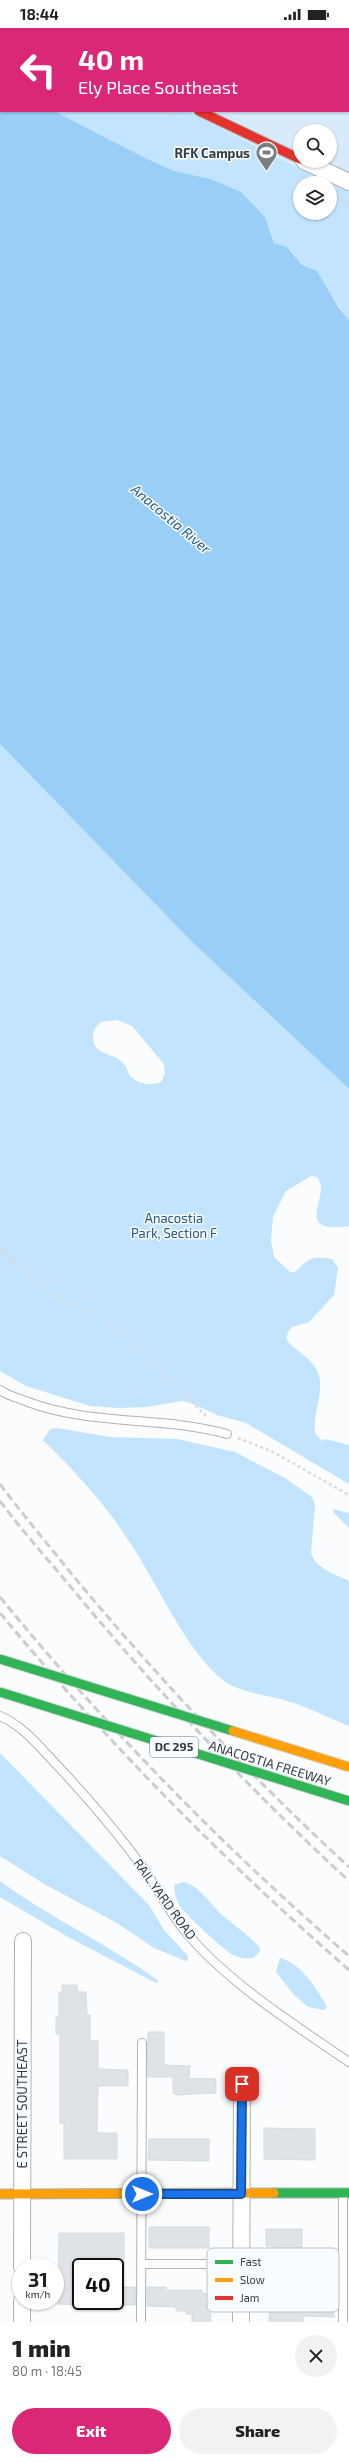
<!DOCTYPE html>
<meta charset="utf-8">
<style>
:root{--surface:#fff;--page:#f2f2f2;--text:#222;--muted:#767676;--accent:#db2777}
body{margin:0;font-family:"Exo 2",sans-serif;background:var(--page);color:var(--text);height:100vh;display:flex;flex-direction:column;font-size:15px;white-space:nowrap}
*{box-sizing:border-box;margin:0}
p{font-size:13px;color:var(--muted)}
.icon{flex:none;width:22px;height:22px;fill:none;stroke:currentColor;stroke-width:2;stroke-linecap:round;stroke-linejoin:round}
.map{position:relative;height:2294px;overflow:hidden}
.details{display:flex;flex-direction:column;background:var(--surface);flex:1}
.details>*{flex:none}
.top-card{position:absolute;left:0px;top:0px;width:349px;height:84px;box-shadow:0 1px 3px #0004;background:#db2777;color:#fff;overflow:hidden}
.buttons{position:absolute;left:293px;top:96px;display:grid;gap:8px}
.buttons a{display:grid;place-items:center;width:44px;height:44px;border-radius:50%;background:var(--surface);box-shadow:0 1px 3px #0004;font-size:20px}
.speed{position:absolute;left:12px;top:2230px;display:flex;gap:8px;font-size:20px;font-weight:700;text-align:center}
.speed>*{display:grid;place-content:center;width:52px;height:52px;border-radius:50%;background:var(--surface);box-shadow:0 1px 3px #0004;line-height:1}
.speed small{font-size:10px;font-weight:400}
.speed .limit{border:2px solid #111;border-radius:6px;background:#fff;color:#111}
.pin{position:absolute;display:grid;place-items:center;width:34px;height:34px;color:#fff;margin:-17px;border-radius:8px;box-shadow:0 2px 6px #0006}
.me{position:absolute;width:44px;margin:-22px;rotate:90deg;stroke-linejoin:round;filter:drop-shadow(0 0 3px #0008)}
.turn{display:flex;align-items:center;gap:14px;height:84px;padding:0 12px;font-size:18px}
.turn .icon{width:52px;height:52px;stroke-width:2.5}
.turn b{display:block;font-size:28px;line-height:34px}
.round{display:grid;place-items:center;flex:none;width:42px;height:42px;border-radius:21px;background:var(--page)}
.summary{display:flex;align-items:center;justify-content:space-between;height:68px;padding:0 12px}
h1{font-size:24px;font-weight:800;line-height:30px}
.primary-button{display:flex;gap:8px;margin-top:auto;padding:8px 12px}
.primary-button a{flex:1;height:46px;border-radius:24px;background:var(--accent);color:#fff;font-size:16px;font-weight:800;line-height:46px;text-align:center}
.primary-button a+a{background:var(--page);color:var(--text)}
.status{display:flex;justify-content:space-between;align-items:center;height:28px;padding:0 20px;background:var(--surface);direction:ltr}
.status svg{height:11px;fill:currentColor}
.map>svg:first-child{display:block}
.green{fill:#d8ebfb;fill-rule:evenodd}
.forest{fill:#c2e4ff;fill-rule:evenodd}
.water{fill:#99cef7}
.building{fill:#dfe3e7;stroke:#d7dcdf}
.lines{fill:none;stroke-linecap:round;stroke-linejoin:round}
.lane-casing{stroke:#afb3b6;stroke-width:10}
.street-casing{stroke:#afb3b6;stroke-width:18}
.fast-casing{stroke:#afb3b6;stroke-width:11}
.slow-casing{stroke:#afb3b6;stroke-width:11}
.jam-casing{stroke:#afb3b6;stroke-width:11}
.path{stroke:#d9dada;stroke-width:2.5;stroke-dasharray:3 3;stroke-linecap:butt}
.lane{stroke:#feffff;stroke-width:8}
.street{stroke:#feffff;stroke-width:16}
.fast{stroke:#30b455;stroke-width:9}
.slow{stroke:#ff9f0a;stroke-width:9}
.jam{stroke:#e5322d;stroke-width:9}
.rail{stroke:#cccdce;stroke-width:3;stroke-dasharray:8 4;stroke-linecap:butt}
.fast-bridge-casing{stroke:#d5d7d9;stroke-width:11;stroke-linecap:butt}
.slow-bridge-casing{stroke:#d5d7d9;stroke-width:11;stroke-linecap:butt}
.fast-bridge{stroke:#30b455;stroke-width:9}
.slow-bridge{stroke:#ff9f0a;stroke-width:9}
.route-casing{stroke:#114b97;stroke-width:10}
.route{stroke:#1a73e8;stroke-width:7}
.labels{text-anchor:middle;stroke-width:3;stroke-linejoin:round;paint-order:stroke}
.shield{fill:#f9fcff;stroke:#707579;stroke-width:1}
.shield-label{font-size:12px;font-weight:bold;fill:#353b40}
.poi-label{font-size:13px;font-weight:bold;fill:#353b40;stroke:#f9fcff;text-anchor:end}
.park-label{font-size:13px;fill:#23587f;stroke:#f9fcff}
.street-label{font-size:13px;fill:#353b40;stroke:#f9fcff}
.water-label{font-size:14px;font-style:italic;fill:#265b83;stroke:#f9fcff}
.key{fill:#f9fcff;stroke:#bec2c6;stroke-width:1}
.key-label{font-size:11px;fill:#353b40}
</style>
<div class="status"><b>18:44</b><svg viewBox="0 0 49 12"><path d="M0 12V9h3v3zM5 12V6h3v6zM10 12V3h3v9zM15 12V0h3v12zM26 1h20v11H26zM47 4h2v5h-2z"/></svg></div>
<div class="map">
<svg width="349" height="2294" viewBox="0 0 349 2294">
<rect width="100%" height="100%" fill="#fafcfe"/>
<path class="green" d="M 0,0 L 349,0 L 349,292 L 338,279 L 95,104 L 54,83 L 348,83 L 348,1 L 1,1 L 1,54 ZM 300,103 L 330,103 L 330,133 L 300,133 ZM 300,155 L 330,155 L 330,185 L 300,185 Z"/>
<path class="forest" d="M 0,0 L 27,1 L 1,1 L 1,54 Z
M 54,83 L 186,83 L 327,155 L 300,155 L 300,185 L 330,185 L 330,156 L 349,164 L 349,292 L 311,239 L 299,234 L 292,223 L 279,216 L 274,215 L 270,200 L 210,151 L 174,143 L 145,130 Z
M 0,716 L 192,914 L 349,1061 L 349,1198 C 290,1207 333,1167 317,1149 L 311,1148 L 286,1163 L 273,1189 L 271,1213 L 274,1229 L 290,1244 L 295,1244 C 310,1229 312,1228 332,1231 L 338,1240 L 334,1267 L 309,1294 L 292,1299 L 288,1304 L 286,1311 C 294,1322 308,1328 315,1339 C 328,1358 312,1384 315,1405 L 322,1413 L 326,1411 L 349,1417 L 349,1456 L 246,1395 L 217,1387 L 191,1375 L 182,1373 L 147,1379 L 119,1380 L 90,1378 L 26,1358 L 0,1343 ZM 117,992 L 132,998 L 164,1036 L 165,1046 L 161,1054 C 152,1058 138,1056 131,1049 C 128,1046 127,1039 124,1036 C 113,1022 88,1030 94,1002 L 100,994 Z
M 57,1400 L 110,1409 L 177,1411 L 235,1424 L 285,1450 L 312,1469 L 315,1476 L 311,1525 C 316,1541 335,1546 349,1553 L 349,1698 C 329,1690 308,1679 287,1673 C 268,1667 241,1665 224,1653 C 187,1625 156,1553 129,1513 C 105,1476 75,1443 43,1412 L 50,1401 Z
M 333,1481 L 349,1485 L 349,1500 L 334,1485 Z
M 0,1725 L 149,1877 L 164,1902 L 188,1928 L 188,1932 L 186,1933 L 154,1920 L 117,1895 L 46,1857 L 0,1828 Z
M 0,1853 C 50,1890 108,1916 159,1953 L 156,1955 L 68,1909 L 0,1869 Z
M 184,1854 C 201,1859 210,1876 222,1887 C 235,1898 249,1907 260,1920 L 260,1923 L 253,1930 C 247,1930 241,1931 235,1928 C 226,1924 182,1884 178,1875 C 176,1870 174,1863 174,1857 Z
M 280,1930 C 301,1935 317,1961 327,1979 L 324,1982 L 308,1979 L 294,1967 L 276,1944 Z"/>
<path class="water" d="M 0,53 L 1,83 L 54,83 L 145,130 L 174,143 L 210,151 L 241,164 L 265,189 L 274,215 L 287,219 L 301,236 L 317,243 L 338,279 L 349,292 L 349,1061 L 192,914 L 0,716 Z"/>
<path class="building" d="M 62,1957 L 77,1957 L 78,1964 L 86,1964 L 87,1987 L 90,1987 L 90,2013 L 98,2013 L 98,2041 L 128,2042 L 128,2058 L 98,2058 L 97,2105 L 117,2105 L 117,2131 L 64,2131 L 64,2095 L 60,2095 L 60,2006 L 56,2006 L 56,1989 L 59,1989 L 59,1964 L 62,1964 Z
M 148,2004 L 164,2004 L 164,2037 L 190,2038 L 189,2049 L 147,2049 Z
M 173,2050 L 216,2051 L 216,2065 L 176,2067 L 173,2065 Z
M 264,2100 L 315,2101 L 315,2132 L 264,2131 Z
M 149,2111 L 209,2111 L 209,2133 L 148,2132 Z
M 149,2199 L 209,2199 L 209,2220 L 149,2220 Z
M 266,2201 L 302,2201 L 302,2233 L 311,2233 L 310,2268 L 334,2270 L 334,2289 L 303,2288 L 303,2294 L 269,2294 L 273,2218 L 266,2218 Z
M 59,2205 L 124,2205 L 124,2239 L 81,2239 L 81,2277 L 58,2276 Z
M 115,2259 L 136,2259 L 136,2277 L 115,2277 Z
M 147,2259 L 166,2259 L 166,2262 L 202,2262 L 202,2265 L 210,2266 L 211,2294 L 192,2294 L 192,2286 L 186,2286 L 186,2283 L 176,2283 L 176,2279 L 147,2278 Z"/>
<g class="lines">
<defs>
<path id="lane" d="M 0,1362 C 8,1368 19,1370 28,1374 C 93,1398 162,1388 227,1406
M 0,1688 C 23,1698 38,1717 55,1735 C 87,1769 117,1804 144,1841 C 159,1863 172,1889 190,1909 C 232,1957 296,1998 349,2034
M 343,2167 L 343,2294
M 142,2236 L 212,2236
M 141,2294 L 142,2015"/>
<path id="street" d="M 41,0 L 43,1
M 304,133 L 349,154
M 22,2239 L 23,1913
M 22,2294 L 22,2273
M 241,2294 L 242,2056"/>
<path id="fast" d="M 274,2165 L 349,2165"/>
<path id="slow" d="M 0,2166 L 274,2165"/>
<path id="jam" d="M 199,83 L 300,131"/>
</defs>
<use href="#lane" class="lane-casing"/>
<use href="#street" class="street-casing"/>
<use href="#fast" class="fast-casing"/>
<use href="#slow" class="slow-casing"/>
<use href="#jam" class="jam-casing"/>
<path class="path" d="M 4,0 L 6,1
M 163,83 L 183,93
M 298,151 L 307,155
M 330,166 L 349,176
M 0,1222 L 46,1263 L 99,1288 L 119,1303 L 206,1388
M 238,1410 L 273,1424 L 349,1467"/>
<use href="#lane" class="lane"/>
<use href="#street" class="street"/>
<use href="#fast" class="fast"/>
<use href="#slow" class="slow"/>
<use href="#jam" class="jam"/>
<path class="rail" d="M 0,1456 C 22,1486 47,1515 70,1544 C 157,1649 249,1747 349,1839
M 0,1473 C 20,1500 43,1526 65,1552 C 153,1659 247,1759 349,1853
M 0,1569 C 105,1698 223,1819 349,1928
M 0,1585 C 106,1713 223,1832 349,1942"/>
<defs>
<path id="fast-bridge" d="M 0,1631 L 233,1703
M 0,1664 L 349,1773"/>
<path id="slow-bridge" d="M 233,1703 L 349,1739"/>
</defs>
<use href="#fast-bridge" class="fast-bridge-casing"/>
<use href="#slow-bridge" class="slow-bridge-casing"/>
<use href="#fast-bridge" class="fast-bridge"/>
<use href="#slow-bridge" class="slow-bridge"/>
</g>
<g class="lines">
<defs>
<path id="route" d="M 142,2166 L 241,2166 L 242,2056"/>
</defs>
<use href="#route" class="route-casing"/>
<use href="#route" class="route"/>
</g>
<defs>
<symbol id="stadium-pin" viewBox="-11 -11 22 30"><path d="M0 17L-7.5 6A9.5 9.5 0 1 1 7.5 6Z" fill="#7a7f82" stroke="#f9fcff"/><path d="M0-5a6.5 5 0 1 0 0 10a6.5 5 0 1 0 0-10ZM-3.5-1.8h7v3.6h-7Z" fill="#fff"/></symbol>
</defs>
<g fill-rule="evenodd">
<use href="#stadium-pin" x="254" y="112" width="25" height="34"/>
</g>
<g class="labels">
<rect class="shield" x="150" y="1709" width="48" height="20" rx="3"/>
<g class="shield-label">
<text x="174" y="1723">DC 295</text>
</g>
<g class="poi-label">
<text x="250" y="130">RFK Campus</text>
</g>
<g class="park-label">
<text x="174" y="1195">Anacostia<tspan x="174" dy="15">Park, Section F</tspan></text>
</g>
<g class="street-label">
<text transform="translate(270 1735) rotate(17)" y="5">ANACOSTIA FREEWAY</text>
<text transform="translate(165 1871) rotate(54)" y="5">RAIL YARD ROAD</text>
<text transform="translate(22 2076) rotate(-90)" y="5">E STREET SOUTHEAST</text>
</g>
<g class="water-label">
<text transform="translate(171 491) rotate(40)" y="5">Anacostia River</text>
</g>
</g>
<rect x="207" y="2220" width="132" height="64" rx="6" class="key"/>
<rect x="215" y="2232" width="18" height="4" fill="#30b455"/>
<rect x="215" y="2250" width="18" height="4" fill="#ff9f0a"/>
<rect x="215" y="2268" width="18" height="4" fill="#e5322d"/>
<g class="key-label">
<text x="240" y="2238">Fast</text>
<text x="240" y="2256">Slow</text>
<text x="240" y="2274">Jam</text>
</g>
</svg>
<div class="buttons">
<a><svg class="icon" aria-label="search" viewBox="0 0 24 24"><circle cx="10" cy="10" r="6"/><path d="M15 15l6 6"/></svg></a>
<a><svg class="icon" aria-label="layers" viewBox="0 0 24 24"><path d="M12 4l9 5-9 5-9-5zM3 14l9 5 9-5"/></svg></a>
</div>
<div class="speed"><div>31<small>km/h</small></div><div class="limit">40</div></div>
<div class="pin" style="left:242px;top:2056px;background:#d93025"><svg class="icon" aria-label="arrive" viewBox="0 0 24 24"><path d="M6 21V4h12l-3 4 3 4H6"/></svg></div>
<svg class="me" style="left:142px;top:2166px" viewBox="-20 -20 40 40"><circle r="17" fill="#1a73e8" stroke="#fff" stroke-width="3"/><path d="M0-11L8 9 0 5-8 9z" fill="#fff"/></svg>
<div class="top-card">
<div class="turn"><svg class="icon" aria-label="left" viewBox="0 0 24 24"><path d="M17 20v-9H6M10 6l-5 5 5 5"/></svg><div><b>40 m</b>Ely Place Southeast</div></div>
</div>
</div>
<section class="details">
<div class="summary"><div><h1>1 min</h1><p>80 m · 18:45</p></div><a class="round"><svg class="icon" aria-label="close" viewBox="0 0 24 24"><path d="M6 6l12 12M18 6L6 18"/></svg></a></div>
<div class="primary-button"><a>Exit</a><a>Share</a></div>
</section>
